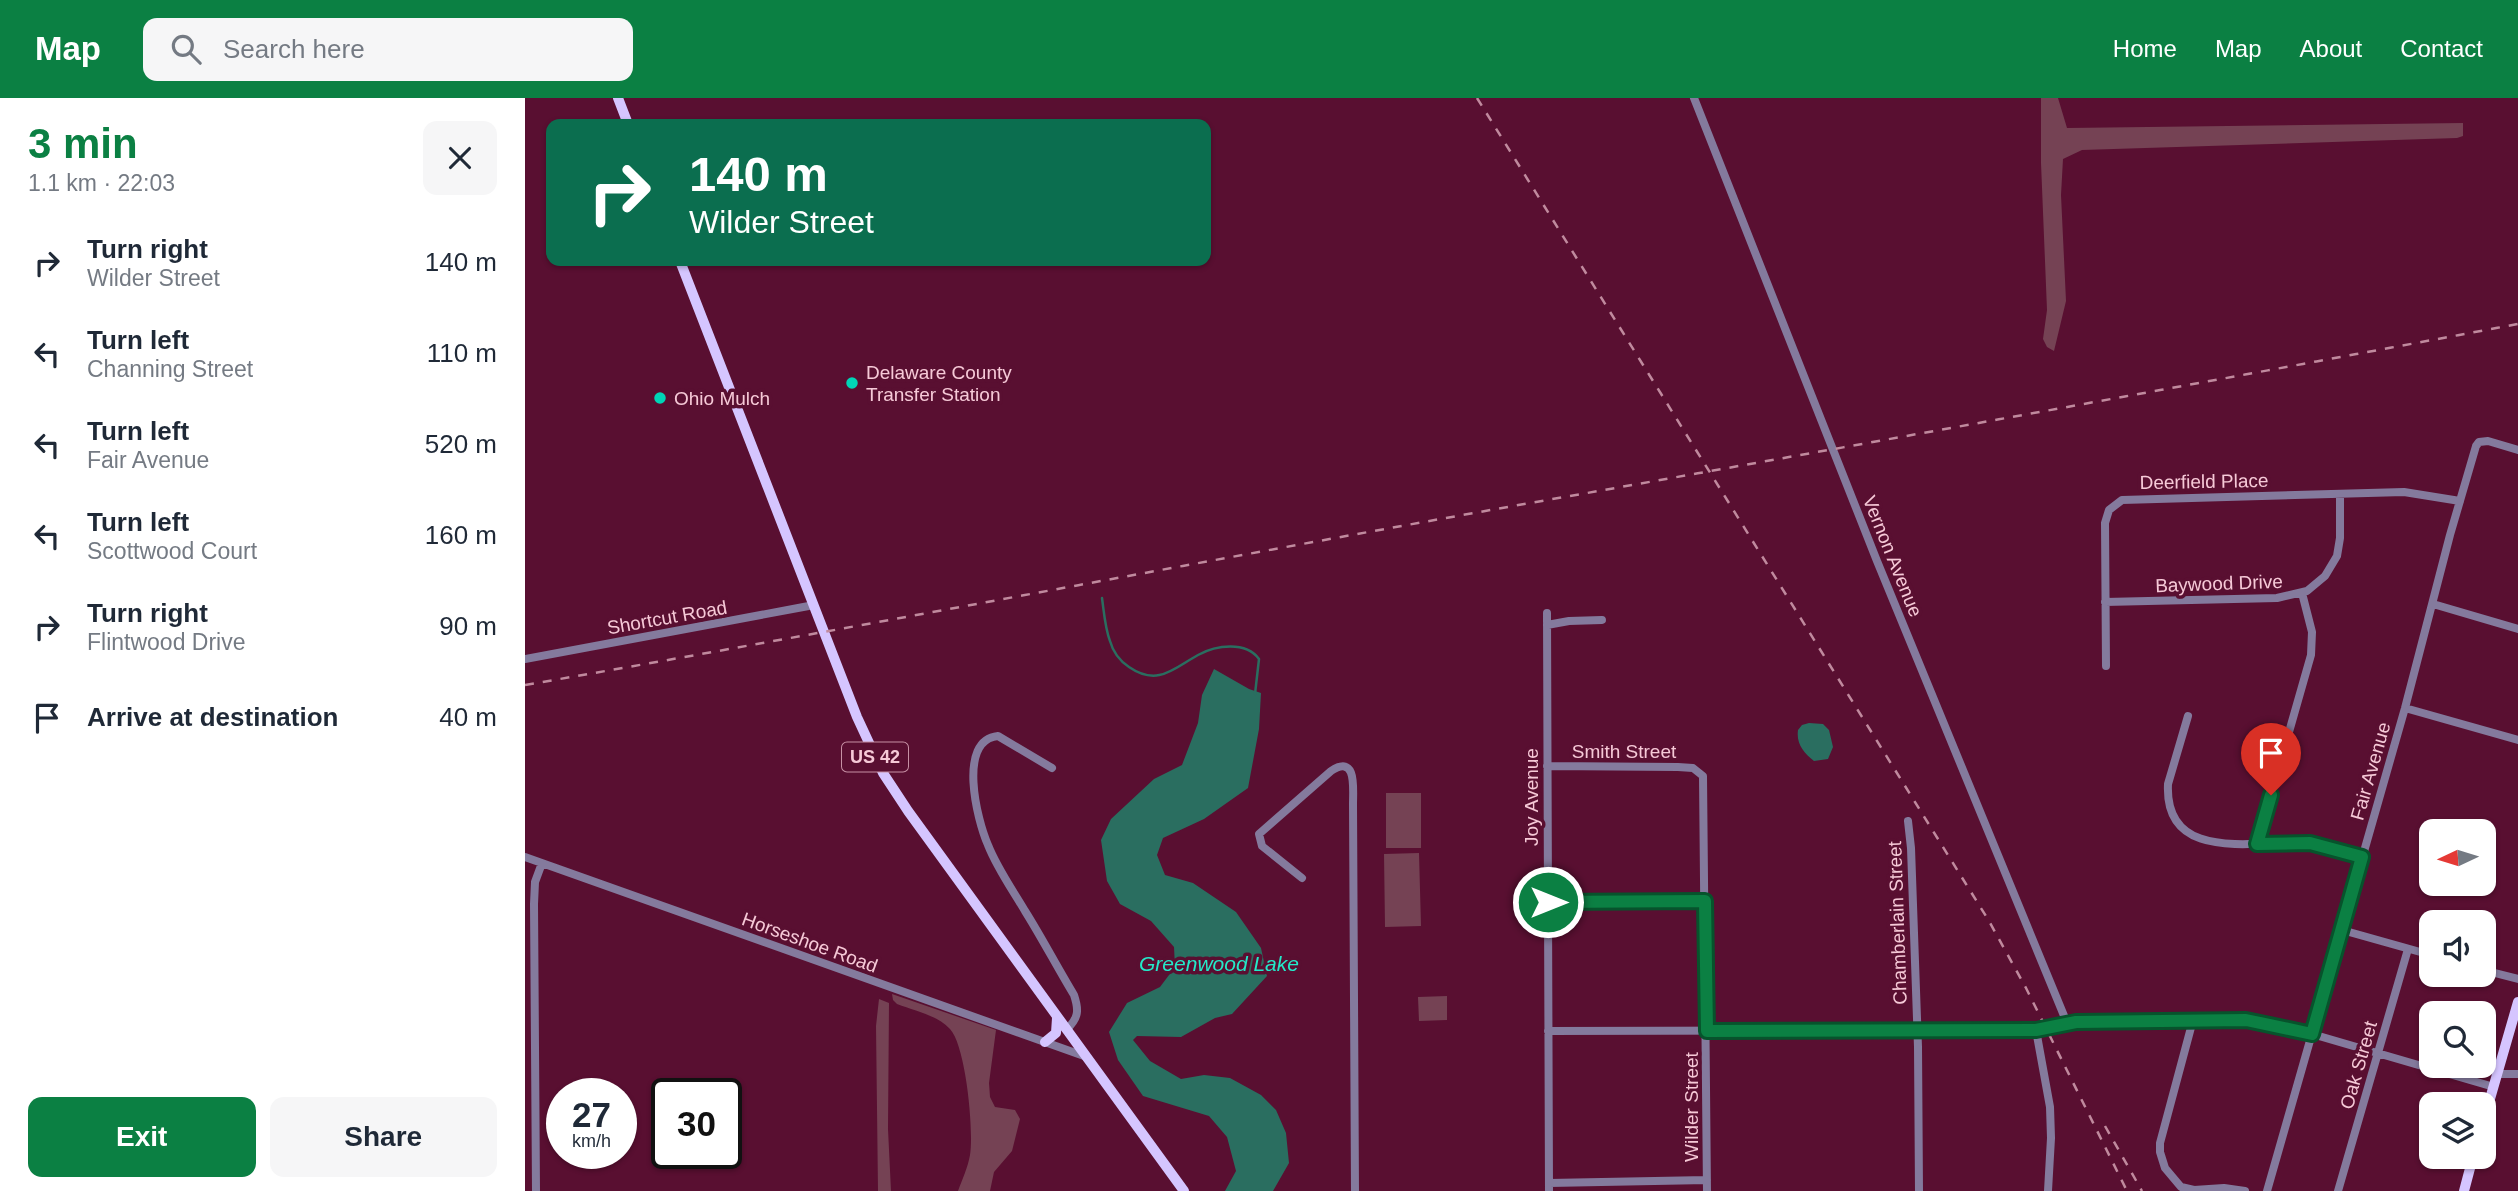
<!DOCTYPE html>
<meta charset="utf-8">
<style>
:root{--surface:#fff;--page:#f6f6f7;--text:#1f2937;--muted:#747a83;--accent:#0b8043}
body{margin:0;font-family:Helvetica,sans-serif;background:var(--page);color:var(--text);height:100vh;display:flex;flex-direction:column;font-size:26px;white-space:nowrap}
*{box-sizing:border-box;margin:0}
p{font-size:23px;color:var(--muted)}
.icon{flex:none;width:38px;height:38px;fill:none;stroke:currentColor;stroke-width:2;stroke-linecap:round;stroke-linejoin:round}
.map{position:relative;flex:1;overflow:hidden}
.details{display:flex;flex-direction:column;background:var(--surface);width:525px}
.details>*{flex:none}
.banner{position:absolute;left:21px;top:21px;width:665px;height:147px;border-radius:14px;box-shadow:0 2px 5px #0004;background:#0b6e4f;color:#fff;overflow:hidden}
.needle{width:46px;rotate:266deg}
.buttons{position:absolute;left:1894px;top:721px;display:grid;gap:14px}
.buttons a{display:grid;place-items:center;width:77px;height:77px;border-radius:14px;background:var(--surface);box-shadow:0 2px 5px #0004;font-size:35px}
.speed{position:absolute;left:21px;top:980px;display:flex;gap:14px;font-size:35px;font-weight:700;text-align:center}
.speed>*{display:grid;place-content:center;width:91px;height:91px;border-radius:50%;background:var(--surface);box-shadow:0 2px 5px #0004;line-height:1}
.speed small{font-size:18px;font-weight:400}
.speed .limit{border:4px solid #111;border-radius:10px;background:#fff;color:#111}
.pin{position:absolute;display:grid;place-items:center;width:60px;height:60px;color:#fff;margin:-72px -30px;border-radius:50% 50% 50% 0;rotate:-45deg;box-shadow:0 0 7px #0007}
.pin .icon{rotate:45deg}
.me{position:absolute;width:77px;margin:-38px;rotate:90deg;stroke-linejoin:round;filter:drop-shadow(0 0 5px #0008)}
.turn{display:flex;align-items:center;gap:24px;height:147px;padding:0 28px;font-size:32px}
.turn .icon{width:91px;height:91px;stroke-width:2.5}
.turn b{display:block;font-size:49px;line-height:60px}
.round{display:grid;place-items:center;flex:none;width:74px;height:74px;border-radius:14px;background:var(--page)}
.headline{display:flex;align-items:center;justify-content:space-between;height:119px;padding:0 28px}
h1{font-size:42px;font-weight:600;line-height:52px;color:var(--accent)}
.action{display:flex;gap:14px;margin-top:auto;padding:14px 28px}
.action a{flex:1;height:80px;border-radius:14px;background:var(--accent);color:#fff;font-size:28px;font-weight:600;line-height:80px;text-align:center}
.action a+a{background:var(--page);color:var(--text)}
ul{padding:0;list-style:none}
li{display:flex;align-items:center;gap:21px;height:91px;padding:0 28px}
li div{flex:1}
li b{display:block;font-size:26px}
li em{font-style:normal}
header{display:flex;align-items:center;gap:42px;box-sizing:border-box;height:98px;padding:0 35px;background:var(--accent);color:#fff}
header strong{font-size:33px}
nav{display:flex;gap:38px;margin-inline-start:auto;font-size:24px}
.search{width:490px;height:63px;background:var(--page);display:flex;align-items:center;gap:18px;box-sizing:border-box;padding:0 24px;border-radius:14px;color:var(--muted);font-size:26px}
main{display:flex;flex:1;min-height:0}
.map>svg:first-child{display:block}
.green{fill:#754254}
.water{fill:#2a6e60}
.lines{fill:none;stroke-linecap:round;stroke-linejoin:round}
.stream{stroke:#2a6e60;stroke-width:2.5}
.minor{stroke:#847a9d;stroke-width:8}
.major{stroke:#d5c5ff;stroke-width:10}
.rail{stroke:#c08a9e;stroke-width:2.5;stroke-dasharray:9 9;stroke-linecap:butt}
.route-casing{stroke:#07532c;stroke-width:18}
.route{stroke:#0b8043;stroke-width:12}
.poi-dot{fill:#00d5b7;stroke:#590f31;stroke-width:2.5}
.labels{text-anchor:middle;stroke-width:7;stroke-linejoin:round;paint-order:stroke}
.shield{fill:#590f31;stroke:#c791a5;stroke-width:2}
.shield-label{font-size:18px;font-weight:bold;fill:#f6c9d7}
.poi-label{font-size:19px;fill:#f6c9d7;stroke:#590f31;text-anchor:start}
.street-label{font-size:19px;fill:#f6c9d7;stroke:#590f31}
.water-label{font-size:21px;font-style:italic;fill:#24e9c9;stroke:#590f31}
</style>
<header>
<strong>Map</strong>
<div class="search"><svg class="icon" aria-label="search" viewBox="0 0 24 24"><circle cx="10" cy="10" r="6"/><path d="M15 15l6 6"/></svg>Search here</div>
<nav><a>Home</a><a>Map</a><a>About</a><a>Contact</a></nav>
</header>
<main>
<section class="details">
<div class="headline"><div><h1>3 min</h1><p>1.1 km · 22:03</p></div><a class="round"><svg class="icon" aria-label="close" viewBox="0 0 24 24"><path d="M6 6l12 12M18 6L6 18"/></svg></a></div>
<ul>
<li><svg class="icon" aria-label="right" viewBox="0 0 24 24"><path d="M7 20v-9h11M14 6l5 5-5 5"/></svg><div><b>Turn right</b><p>Wilder Street</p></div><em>140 m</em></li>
<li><svg class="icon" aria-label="left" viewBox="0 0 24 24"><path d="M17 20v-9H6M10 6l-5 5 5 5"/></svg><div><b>Turn left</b><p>Channing Street</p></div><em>110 m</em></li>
<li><svg class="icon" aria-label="left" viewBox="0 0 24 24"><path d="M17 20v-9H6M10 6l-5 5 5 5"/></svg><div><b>Turn left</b><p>Fair Avenue</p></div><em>520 m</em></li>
<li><svg class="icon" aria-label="left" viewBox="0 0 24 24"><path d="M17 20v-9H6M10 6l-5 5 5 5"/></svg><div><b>Turn left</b><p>Scottwood Court</p></div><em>160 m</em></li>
<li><svg class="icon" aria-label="right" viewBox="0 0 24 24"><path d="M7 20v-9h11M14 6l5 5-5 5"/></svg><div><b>Turn right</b><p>Flintwood Drive</p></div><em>90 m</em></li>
<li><svg class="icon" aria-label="arrive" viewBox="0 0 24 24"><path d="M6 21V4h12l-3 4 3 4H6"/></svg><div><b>Arrive at destination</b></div><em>40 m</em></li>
</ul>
<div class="action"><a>Exit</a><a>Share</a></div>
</section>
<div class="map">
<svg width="1993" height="1093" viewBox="0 0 1993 1093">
<rect width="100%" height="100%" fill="#590f31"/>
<path class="green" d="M 1516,0 L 1533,0 L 1542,30 L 1938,25 L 1938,38 L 1932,40 L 1557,52 L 1538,61 L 1536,97 L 1541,203 L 1529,253 L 1522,249 L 1518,241 L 1522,212 L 1516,65 Z
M 861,695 L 896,695 L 896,750 L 861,750 Z
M 894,755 L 896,828 L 860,829 L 859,756 Z
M 367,896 L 471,932 L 464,985 L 465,999 L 470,1009 L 490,1012 L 495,1021 L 487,1053 L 469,1074 L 465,1093 L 433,1093 C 437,1082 443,1069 445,1057 C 449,1033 441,948 425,931 C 412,917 390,913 372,906 L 368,902 Z
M 922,898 L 922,922 L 894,923 L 893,899 Z
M 354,901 L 364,905 L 363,1031 L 366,1093 L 353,1093 L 351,928 Z"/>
<path class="water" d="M 689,571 L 724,591 L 736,595 L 734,631 L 723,690 L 679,721 L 638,740 L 632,757 L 640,777 L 668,785 L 711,814 L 736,850 L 742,878 L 707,916 L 690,920 L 656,939 L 612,938 L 608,942 L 625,963 L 656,981 L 679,977 L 705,980 L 736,997 L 751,1012 L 761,1035 L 764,1065 L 748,1093 L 700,1093 L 711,1073 L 702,1039 L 684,1018 L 618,998 L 593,962 L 584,934 L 602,905 L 635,889 L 650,869 L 649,849 L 626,823 L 595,806 L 582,783 L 576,742 L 586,721 L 629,681 L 657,667 L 673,625 L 677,597 Z
M 1284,625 L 1298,626 L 1304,632 L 1308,649 L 1303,661 L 1289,663 C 1279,655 1271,646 1273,632 L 1277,627 Z"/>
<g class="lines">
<path class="stream" d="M 577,500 C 579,514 580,530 585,543 C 588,554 595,563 604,569 C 633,589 649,570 673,557 C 691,547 721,543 734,561 L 730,596"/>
<path class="minor" d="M 1169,0 L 1352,463 L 1542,925
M 1580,504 L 1752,500 L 1782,493 L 1800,478 L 1812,458 L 1815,440 L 1815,396
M 1908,506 L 1993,531
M 1022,515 L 1024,1093
M 1022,527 L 1044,523 L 1077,522
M 0,561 L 289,507
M 1581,568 L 1580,425 L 1584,412 L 1597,402 L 1879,394 L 1935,403
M 1880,610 L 1993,642
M 1663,618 L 1643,686 C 1639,768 1735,741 1785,745 C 1802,747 1820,754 1837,759
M 1022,668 L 1153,669 L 1168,670 L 1178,678 L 1182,1093
M 527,670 L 473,638 C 432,642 452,722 463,747 C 472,770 487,791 500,813 C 517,840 532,869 549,897 C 554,912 554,920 541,932
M 1383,723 L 1386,750 L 1393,949 L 1394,1093
M 1732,746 L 1786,557 L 1787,534 L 1777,495
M 0,759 L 559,958
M 777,780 L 737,748 L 734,736 L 806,673 C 832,656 828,690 828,706 L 830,1093
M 1022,804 L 1180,803
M 1817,832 L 1906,857
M 1958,872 L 1993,881
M 1668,922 L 1635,1045 L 1635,1054 L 1640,1070 L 1656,1089 L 1669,1092 L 1699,1090 L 1720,1093
M 1511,932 L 1525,1009 L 1526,1040 L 1523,1093
M 1023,933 L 1511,932 L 1551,924 L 1728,922 L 1787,936 L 1969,989
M 1972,976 L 1993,976
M 1024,1085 L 1182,1082
M 11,1093 L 9,806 L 10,784 L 17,765
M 1742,1093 L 1880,610 L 1925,437 L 1951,348 L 1954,344 L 1963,343 L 1993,352
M 1813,1093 L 1883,851"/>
<path class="major" d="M 93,0 L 103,26
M 155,163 L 332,619 L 358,675 L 383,713 L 659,1093
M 520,944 L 531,935 L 532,920
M 1958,1025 L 1993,904
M 1939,1093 L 1948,1059"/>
<path class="rail" d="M 952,0 L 1464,823 L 1501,890 L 1602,1093
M 0,587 C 354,526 707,457 1062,395 C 1372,340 1683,284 1993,226
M 1580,1028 L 1617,1093"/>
</g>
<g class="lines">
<defs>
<path id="route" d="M 1023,804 L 1180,803 L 1182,933 L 1511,932 L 1551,924 L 1721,922 L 1787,936 L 1837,759 L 1785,745 L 1732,746 L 1746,697"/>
</defs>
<use href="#route" class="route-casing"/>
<use href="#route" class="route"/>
</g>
<g class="poi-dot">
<circle cx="327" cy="285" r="7"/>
<circle cx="135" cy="300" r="7"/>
</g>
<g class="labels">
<rect class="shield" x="317" y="644.5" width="66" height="29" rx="5"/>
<g class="shield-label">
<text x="350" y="665">US 42</text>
</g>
<g class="poi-label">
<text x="341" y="281">Delaware County<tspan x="341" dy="22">Transfer Station</tspan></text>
<text x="149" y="307">Ohio Mulch</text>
</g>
<g class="street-label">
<text transform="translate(1679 383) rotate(-1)" y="7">Deerfield Place</text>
<text transform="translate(1368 458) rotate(68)" y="7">Vernon Avenue</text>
<text transform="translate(1694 485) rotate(-2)" y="7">Baywood Drive</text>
<text transform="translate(142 519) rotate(-10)" y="7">Shortcut Road</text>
<text x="1099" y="660">Smith Street</text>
<text transform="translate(1845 673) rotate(-74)" y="7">Fair Avenue</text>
<text transform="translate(1006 699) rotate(-90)" y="7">Joy Avenue</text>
<text transform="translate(1372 825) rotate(-92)" y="7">Chamberlain Street</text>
<text transform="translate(285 844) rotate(20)" y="7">Horseshoe Road</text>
<text transform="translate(1833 967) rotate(-74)" y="7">Oak Street</text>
<text transform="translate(1166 1009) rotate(-90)" y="7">Wilder Street</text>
</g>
<g class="water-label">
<text x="694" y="873">Greenwood Lake</text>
</g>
</g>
</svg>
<div class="buttons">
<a><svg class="needle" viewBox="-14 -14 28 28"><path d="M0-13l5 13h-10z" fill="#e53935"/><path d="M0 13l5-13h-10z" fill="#747a83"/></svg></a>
<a><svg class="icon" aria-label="sound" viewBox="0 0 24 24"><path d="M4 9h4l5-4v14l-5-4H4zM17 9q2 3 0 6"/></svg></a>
<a><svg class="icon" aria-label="search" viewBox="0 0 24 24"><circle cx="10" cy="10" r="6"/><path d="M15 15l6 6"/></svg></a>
<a><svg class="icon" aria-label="layers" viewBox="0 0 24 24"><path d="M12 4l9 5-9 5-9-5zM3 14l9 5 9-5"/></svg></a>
</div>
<div class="speed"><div>27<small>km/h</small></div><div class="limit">30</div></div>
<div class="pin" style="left:1746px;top:697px;background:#d93025"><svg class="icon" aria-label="arrive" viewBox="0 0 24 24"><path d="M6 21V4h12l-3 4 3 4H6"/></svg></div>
<svg class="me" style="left:1023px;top:804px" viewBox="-20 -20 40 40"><circle r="17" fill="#0b8043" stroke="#fff" stroke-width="3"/><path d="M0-11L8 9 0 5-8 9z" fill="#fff"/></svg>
<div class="banner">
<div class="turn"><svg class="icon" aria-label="right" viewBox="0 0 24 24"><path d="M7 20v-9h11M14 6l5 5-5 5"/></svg><div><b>140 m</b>Wilder Street</div></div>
</div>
</div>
</main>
